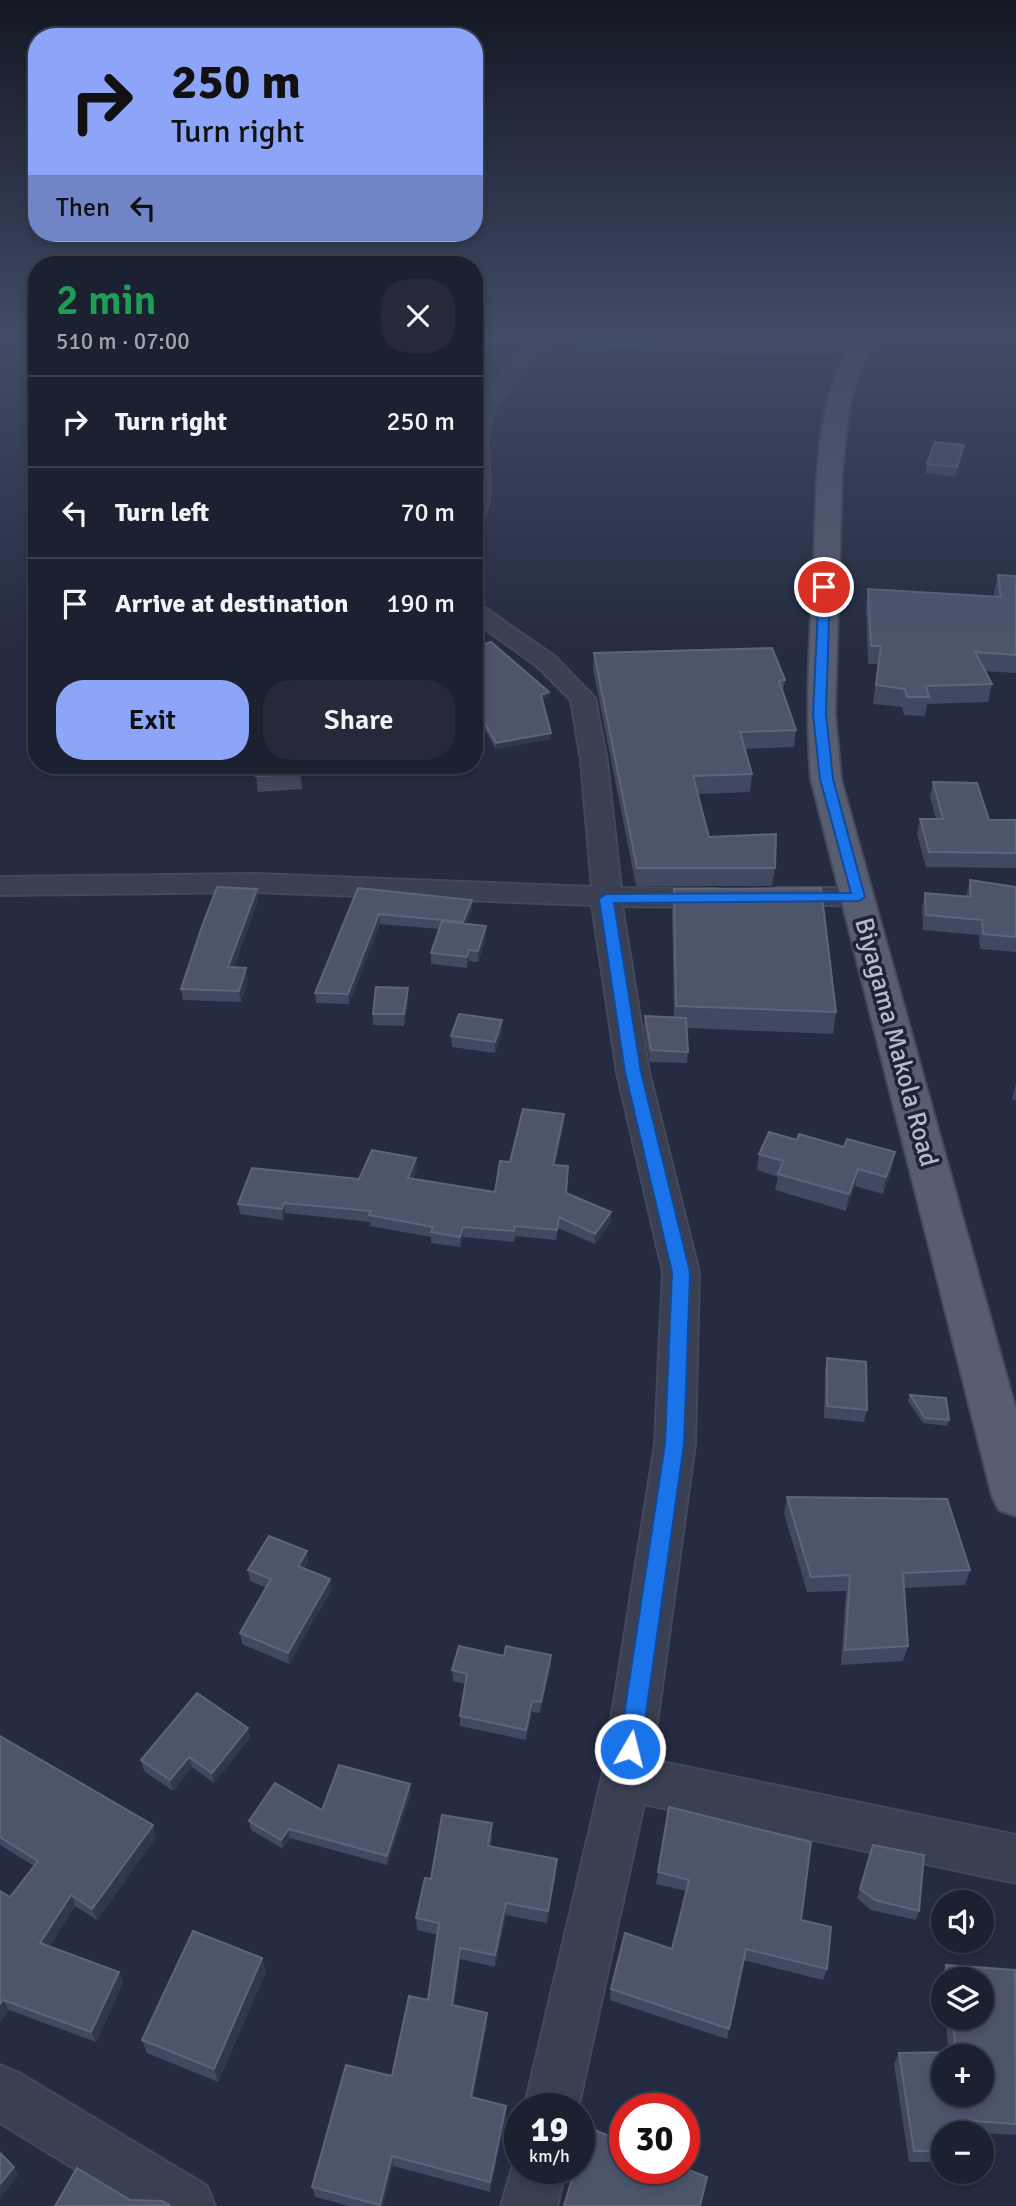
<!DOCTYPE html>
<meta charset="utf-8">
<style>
:root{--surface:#1c2131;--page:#252939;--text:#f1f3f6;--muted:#a0a3ab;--line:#3a3e4d;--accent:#8da5f9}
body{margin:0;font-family:Signika,sans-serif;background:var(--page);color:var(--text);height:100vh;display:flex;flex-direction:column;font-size:26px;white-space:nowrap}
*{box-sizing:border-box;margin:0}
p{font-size:23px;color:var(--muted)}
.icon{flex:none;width:38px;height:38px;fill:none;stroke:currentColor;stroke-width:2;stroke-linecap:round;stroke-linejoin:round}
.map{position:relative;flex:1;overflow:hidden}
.panel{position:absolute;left:28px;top:256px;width:455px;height:518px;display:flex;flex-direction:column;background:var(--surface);border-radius:28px;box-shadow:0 4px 10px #0003,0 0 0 2px var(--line)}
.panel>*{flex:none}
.banner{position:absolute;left:28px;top:28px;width:455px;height:214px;border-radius:28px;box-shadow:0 4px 10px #0003,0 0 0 2px var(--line);background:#8da5f9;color:#111;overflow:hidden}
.buttons{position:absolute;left:931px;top:1890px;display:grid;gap:14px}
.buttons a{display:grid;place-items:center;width:63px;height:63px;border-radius:50%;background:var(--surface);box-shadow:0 4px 10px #0003,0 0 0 2px var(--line);font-size:35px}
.speed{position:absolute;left:504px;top:2093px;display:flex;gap:14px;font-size:35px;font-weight:700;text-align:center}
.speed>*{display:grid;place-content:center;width:91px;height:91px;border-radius:50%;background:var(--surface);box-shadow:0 4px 10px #0003,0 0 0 2px var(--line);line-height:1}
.speed small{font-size:18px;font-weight:400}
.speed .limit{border:10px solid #d22;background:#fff;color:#111}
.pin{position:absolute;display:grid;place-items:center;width:60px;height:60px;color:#fff;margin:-30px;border:4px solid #fff;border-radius:50%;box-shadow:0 2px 7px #0007}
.me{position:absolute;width:77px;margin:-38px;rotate:8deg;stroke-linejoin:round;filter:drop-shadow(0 0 5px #0008)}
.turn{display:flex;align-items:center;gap:24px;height:147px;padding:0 28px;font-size:32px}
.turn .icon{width:91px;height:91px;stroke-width:2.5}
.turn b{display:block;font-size:49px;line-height:60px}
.then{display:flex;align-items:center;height:66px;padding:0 28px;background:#0003;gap:14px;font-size:26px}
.round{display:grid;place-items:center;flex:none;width:74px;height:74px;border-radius:28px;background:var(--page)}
.overview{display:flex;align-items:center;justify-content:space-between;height:119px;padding:0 28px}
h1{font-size:42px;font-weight:600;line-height:52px;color:#1e9e55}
.button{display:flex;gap:14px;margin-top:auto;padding:14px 28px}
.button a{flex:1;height:80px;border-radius:28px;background:var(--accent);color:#111;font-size:28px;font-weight:600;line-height:80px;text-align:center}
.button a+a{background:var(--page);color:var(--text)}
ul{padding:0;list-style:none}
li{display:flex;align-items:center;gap:21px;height:91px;padding:0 28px;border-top:2px solid var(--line)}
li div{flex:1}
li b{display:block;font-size:26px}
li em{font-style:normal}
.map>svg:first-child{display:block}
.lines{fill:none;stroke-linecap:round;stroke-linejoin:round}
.minor-casing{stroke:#43485a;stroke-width:4}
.primary-casing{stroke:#43485a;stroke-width:4}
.minor{fill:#3a3f51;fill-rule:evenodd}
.primary{fill:#585e71;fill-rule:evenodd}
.wall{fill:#40495f}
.shaded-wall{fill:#30384e}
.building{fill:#4d556b;stroke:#5d657a;stroke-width:2;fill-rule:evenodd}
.route{fill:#1a73e8;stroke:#114b97;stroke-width:2}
.labels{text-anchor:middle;stroke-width:7;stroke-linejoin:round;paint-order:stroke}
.street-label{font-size:26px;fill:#b6bbcb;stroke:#1e2436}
</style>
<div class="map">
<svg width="1016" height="2206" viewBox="0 0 1016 2206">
<rect width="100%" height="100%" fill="#252c41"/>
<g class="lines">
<defs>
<path id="minor" d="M 534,338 L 552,338 C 532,365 502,387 491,420 C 481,451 500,494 481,521 L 474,523 L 474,415 L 499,378 Z
M 474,604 L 482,606 L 554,656 L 595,698 L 607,761 L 621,888 L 716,889 L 726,892 L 731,898 L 726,904 L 716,907 L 622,906 L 649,1072 L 699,1272 L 695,1444 L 652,1760 L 1016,1835 L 1016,1883 L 644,1804 L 578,2109 L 524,2109 L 602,1777 L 655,1444 L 663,1272 L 617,1072 L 592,905 L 255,892 L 0,895 L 0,877 L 255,874 L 592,887 L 581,761 L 571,700 L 537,666 L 474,621 Z
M 777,888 L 858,888 L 868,891 L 872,897 L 868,903 L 858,906 L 767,903 L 763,897 L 767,891 Z
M 0,2065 L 19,2073 L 207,2186 L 215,2206 L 135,2206 L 0,2123 Z
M 518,2148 L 520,2168 L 566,2168 L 557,2206 L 501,2206 Z"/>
<path id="primary" d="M 568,338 L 731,341 L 878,338 L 863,361 L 849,406 L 842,472 L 835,714 L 841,779 L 1016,1410 L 1016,1516 L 999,1510 L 992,1496 L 811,779 C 805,706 810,634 814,561 C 817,498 813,405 848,352 L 731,353 L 578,344 Z"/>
</defs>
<use href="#minor" class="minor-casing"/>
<use href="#primary" class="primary-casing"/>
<use href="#minor" class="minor"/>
<use href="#primary" class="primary"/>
</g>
<path class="wall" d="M 962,454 L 955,477 L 925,473 L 927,464 Z
M 998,575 L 1016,576 L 1016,673 L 985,671 L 992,684 L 988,702 L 927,704 L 925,716 L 904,715 L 902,707 L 873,704 L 878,664 L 868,664 L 866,607 L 868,589 L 995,597 L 994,593 Z
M 474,647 L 549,692 L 549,697 L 542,700 L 551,733 L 551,739 L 496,749 L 474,710 Z
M 594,653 L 785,680 L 783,692 L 796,730 L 794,747 L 745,749 L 752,774 L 750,792 L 698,794 L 709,837 L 775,868 L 772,886 L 636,886 L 593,669 Z
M 256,765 L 301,765 L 302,789 L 258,792 L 256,776 Z
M 437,765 L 449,765 L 451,774 L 449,776 Z
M 933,782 L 989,820 L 1016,820 L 1016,868 L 926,867 L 917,834 L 920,819 L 936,819 L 930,797 Z
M 970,880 L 1016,887 L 1016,952 L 980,949 L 979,935 L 923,930 L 922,908 L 925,893 L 966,897 Z
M 358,888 L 472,900 L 472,909 L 466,924 L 486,938 L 478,962 L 469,961 L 467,968 L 431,964 L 431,953 L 439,929 L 380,924 L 349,1004 L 316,1003 L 315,993 Z
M 257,889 L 258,900 L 234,967 L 248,979 L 241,1002 L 183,1000 L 181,989 Z
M 674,889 L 836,1012 L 833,1034 L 687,1028 L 688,1052 L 687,1063 L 650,1062 L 644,1027 L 645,1016 L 674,1017 L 672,910 Z
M 408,999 L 404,1026 L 373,1025 L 373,1014 Z
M 502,1032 L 495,1053 L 452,1047 L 451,1036 Z
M 1016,1083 L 1016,1100 L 1012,1099 Z
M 564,1124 L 555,1165 L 568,1166 L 567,1193 L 611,1212 L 610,1223 L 595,1244 L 558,1228 L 556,1240 L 515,1236 L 514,1242 L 463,1237 L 460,1247 L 431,1243 L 431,1237 L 370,1226 L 370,1222 L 285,1213 L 283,1220 L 240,1214 L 238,1204 L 359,1179 L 416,1158 L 417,1169 L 413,1179 L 495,1192 L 510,1162 Z
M 797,1140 L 844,1147 L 895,1152 L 892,1169 L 883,1194 L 855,1186 L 846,1211 L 775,1190 L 778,1177 L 757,1170 L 759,1154 Z
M 827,1358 L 867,1410 L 864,1422 L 824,1418 L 825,1369 Z
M 910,1395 L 949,1420 L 947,1426 L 923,1423 L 908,1401 Z
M 787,1497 L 970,1570 L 965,1585 L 904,1588 L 908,1646 L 903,1661 L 841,1665 L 846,1591 L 807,1592 L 784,1513 Z
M 308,1562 L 304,1568 L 330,1579 L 331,1590 L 289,1664 L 242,1644 L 240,1633 L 267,1588 L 250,1581 L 248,1570 Z
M 551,1655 L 551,1666 L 540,1713 L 532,1712 L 526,1740 L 460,1726 L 460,1716 L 465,1684 L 453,1681 L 452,1670 L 504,1656 Z
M 0,1736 L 156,1837 L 97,1920 L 75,1906 L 49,1947 L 119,1972 L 123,1983 L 96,2042 L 9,2010 L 0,2023 L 0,1891 L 10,1897 L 34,1866 L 0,1845 Z
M 250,1738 L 214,1783 L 192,1767 L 173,1791 L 144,1771 L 141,1760 Z
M 411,1793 L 387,1865 L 290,1838 L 283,1849 L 251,1830 L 249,1821 L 322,1810 Z
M 669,1807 L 801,1920 L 827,1969 L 823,1980 L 743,1960 L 727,2039 L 610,2000 L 611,1989 L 672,1949 L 686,1891 L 656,1884 Z
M 492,1823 L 492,1835 L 491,1847 L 556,1872 L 547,1923 L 506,1915 L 495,1967 L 460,1959 L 454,2006 L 487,2024 L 473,2097 L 506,2116 L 490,2192 L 393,2166 L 383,2206 L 349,2206 L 315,2197 L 312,2187 L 392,2076 L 428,2000 L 438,1935 L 417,1930 L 416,1918 L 431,1879 Z
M 873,1845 L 919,1911 L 916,1920 L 871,1910 L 857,1898 Z
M 262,1958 L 266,1972 L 218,2082 L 147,2053 L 142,2040 Z
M 946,1965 L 1016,1976 L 1016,2135 L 963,2132 L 943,2133 L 943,2162 L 909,2162 L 894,2064 L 899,2053 L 949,2052 L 945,2018 L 982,2018 L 982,1979 L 943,1979 L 943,2001 L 941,1977 Z"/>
<path class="shaded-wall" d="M 964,445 L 962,454 L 955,477 L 957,467 Z
M 549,692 L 549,697 L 541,700 L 541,695 Z
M 551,733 L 551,739 L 496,749 L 496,743 Z
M 300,765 L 301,765 L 302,789 L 300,774 Z
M 257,889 L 258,900 L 230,978 L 228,967 Z
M 472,900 L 472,909 L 463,932 L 463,922 Z
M 379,914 L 380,924 L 349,1004 L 348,994 Z
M 486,926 L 486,938 L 478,962 L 478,951 Z
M 469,950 L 469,961 L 467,968 L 467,957 Z
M 246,968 L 248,979 L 241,1002 L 239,991 Z
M 408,988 L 408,999 L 404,1026 L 404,1014 Z
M 502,1020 L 502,1032 L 495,1053 L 495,1042 Z
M 564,1114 L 564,1124 L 553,1176 L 553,1165 Z
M 895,1152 L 892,1169 L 883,1194 L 886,1177 Z
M 416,1158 L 417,1169 L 408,1189 L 408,1178 Z
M 858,1169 L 855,1186 L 846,1211 L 849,1194 Z
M 284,1203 L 285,1213 L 283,1220 L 282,1209 Z
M 611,1212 L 610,1223 L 595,1244 L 595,1234 Z
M 463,1227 L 463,1237 L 460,1247 L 460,1237 Z
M 307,1551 L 308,1562 L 300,1577 L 298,1566 Z
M 330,1579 L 331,1590 L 289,1664 L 288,1653 Z
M 551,1655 L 551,1666 L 540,1713 L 541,1702 Z
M 532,1701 L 532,1712 L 526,1740 L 526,1730 Z
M 248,1728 L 250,1738 L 214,1783 L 212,1773 Z
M 189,1757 L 192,1767 L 173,1791 L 170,1780 Z
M 410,1784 L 411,1793 L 387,1865 L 387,1856 Z
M 492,1823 L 492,1835 L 489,1859 L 488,1846 Z
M 153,1825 L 156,1837 L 97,1920 L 92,1909 Z
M 289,1829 L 290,1838 L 283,1849 L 281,1840 Z
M 557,1859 L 556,1872 L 547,1923 L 548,1911 Z
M 71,1895 L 75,1906 L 45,1954 L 40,1943 Z
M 506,1903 L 506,1915 L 495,1967 L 495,1955 Z
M 460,1948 L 460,1959 L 453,2017 L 452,2005 Z
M 262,1958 L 266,1972 L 218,2082 L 214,2069 Z
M 119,1972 L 123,1983 L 96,2042 L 91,2032 Z
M 3,2000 L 9,2010 L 0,2023 L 0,2004 Z
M 487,2013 L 487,2024 L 471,2107 L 471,2097 Z
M 506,2106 L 506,2116 L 490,2192 L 490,2182 Z
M 392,2156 L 393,2166 L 383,2206 L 380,2206 Z
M 14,2167 L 19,2175 L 0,2198 L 0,2184 Z"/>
<path class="building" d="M 935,442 L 964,445 L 957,467 L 927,464 Z
M 998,575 L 1016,576 L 1016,655 L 975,652 L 992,684 L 926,686 L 929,697 L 907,697 L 905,689 L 876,685 L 881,646 L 871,646 L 868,589 L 1001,597 Z
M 491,642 L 549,692 L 541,695 L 551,733 L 496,743 L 474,704 L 474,697 L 476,697 L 474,693 L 474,647 Z
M 772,648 L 785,680 L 779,681 L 796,730 L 740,732 L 752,774 L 693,776 L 709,837 L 776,834 L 775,868 L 637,868 L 594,653 Z
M 256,765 L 300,765 L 300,774 L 256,776 Z
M 443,765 L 449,765 L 451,769 L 449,770 Z
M 933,782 L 977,783 L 989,820 L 1016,820 L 1016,853 L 929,852 L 920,819 L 943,819 Z
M 970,880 L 1016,887 L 1016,937 L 983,934 L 982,920 L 926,915 L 925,893 L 971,897 Z
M 217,887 L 257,889 L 228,967 L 246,968 L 239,991 L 181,989 L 201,929 Z
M 358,888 L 472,900 L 463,922 L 379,914 L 348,994 L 315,993 Z
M 821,888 L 836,1012 L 676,1006 L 674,889 Z
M 442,921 L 486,926 L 478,951 L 469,950 L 467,957 L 431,953 Z
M 376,987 L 408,988 L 404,1014 L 373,1014 Z
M 459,1014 L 502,1020 L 495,1042 L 451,1036 Z
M 645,1016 L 686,1018 L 688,1052 L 651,1050 Z
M 523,1109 L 564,1114 L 553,1165 L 568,1166 L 566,1193 L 611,1212 L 595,1234 L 559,1217 L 557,1230 L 515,1226 L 514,1231 L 463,1227 L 460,1237 L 431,1232 L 433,1227 L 369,1215 L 371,1211 L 284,1203 L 282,1209 L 238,1204 L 252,1168 L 359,1179 L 372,1150 L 416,1158 L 408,1178 L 495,1192 L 500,1161 L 510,1162 Z
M 769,1132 L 797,1140 L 799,1134 L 844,1147 L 847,1139 L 895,1152 L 886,1177 L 858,1169 L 849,1194 L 778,1174 L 783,1161 L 759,1154 Z
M 827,1358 L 866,1362 L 867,1410 L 827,1406 Z
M 910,1395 L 946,1398 L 949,1420 L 925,1418 Z
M 787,1497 L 947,1499 L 970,1570 L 903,1573 L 908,1646 L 845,1650 L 850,1575 L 811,1577 Z
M 269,1536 L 307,1551 L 298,1566 L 330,1579 L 288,1653 L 240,1633 L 271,1579 L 248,1570 Z
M 459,1646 L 504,1656 L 506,1646 L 551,1655 L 541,1702 L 532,1701 L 526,1730 L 460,1716 L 467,1674 L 452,1670 Z
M 197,1693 L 248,1728 L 212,1773 L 189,1757 L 170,1780 L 141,1760 Z
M 0,1736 L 153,1825 L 92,1909 L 71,1895 L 40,1943 L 119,1972 L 91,2032 L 3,2000 L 0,2004 L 0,1891 L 10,1897 L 38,1861 L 0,1837 Z
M 339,1765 L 410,1784 L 387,1856 L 289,1829 L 281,1840 L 249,1821 L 275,1783 L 322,1810 Z
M 669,1807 L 811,1842 L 801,1920 L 831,1927 L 827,1969 L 746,1949 L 729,2029 L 611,1989 L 625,1933 L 672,1949 L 689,1880 L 658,1872 Z
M 442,1815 L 492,1823 L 488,1846 L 557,1859 L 548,1911 L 506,1903 L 495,1955 L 460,1948 L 452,2005 L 487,2013 L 471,2097 L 506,2106 L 490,2182 L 392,2156 L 380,2205 L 312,2187 L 346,2065 L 392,2076 L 409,1996 L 428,2000 L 439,1923 L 416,1918 L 425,1878 L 431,1879 Z
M 873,1845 L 924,1855 L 919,1911 L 875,1900 L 860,1889 Z
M 193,1931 L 262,1958 L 214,2069 L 142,2040 Z
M 946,1965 L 1015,1970 L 1016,2124 L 961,2120 L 963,2133 L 943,2133 L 943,2151 L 914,2151 L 899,2053 L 956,2052 L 952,2018 L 982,2018 L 982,1979 L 948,1979 ZM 943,2056 L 982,2056 L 982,2095 L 943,2095 Z
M 588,2127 L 625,2143 L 625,2168 L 684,2168 L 707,2177 L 700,2206 L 564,2206 L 575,2168 L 579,2168 L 579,2156 Z
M 0,2153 L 14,2167 L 0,2184 Z
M 77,2168 L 130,2200 L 162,2201 L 170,2205 L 55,2206 Z"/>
<linearGradient id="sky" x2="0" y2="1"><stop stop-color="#141824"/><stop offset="0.52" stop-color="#404b65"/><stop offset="1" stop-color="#404b65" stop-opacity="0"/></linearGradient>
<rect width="1016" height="646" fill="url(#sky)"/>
<path class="route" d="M 824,583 L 830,587 L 826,714 L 833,779 L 865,897 L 859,901 L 614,903 L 641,1072 L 690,1272 L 684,1444 L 641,1749 L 638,1756 L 630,1760 L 622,1756 L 619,1749 L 665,1444 L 672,1272 L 625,1072 L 599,899 L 606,894 L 851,893 L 820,779 L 813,714 L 819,587 Z"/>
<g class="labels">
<g class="street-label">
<text transform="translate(897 1042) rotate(75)" y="9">Biyagama Makola Road</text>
</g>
</g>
</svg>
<div class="buttons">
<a><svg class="icon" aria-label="sound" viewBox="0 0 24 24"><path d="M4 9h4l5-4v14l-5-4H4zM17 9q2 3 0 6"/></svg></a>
<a><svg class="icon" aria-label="layers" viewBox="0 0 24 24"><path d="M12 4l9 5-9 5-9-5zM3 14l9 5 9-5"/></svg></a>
<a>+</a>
<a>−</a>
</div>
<div class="speed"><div>19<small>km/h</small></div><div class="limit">30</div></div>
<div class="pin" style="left:824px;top:587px;background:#d93025"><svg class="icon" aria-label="arrive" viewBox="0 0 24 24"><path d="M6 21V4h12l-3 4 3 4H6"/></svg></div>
<svg class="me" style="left:630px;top:1749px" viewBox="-20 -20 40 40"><circle r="17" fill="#1a73e8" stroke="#fff" stroke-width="3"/><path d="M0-11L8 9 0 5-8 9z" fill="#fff"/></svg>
<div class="banner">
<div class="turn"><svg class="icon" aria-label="right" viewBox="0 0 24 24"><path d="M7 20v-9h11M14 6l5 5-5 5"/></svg><div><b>250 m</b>Turn right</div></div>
<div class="then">Then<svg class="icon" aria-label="left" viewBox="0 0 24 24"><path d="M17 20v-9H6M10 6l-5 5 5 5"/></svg></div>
</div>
<section class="panel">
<div class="overview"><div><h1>2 min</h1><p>510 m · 07:00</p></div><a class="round"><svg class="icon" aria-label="close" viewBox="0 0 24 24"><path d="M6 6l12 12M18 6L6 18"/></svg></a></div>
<ul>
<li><svg class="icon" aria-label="right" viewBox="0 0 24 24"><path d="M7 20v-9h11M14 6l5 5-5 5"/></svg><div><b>Turn right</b></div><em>250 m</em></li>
<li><svg class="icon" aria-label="left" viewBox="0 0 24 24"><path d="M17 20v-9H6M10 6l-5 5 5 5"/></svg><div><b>Turn left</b></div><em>70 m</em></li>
<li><svg class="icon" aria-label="arrive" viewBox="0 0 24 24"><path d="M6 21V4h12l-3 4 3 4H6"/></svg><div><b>Arrive at destination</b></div><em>190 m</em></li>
</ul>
<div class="button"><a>Exit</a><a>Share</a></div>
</section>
</div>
